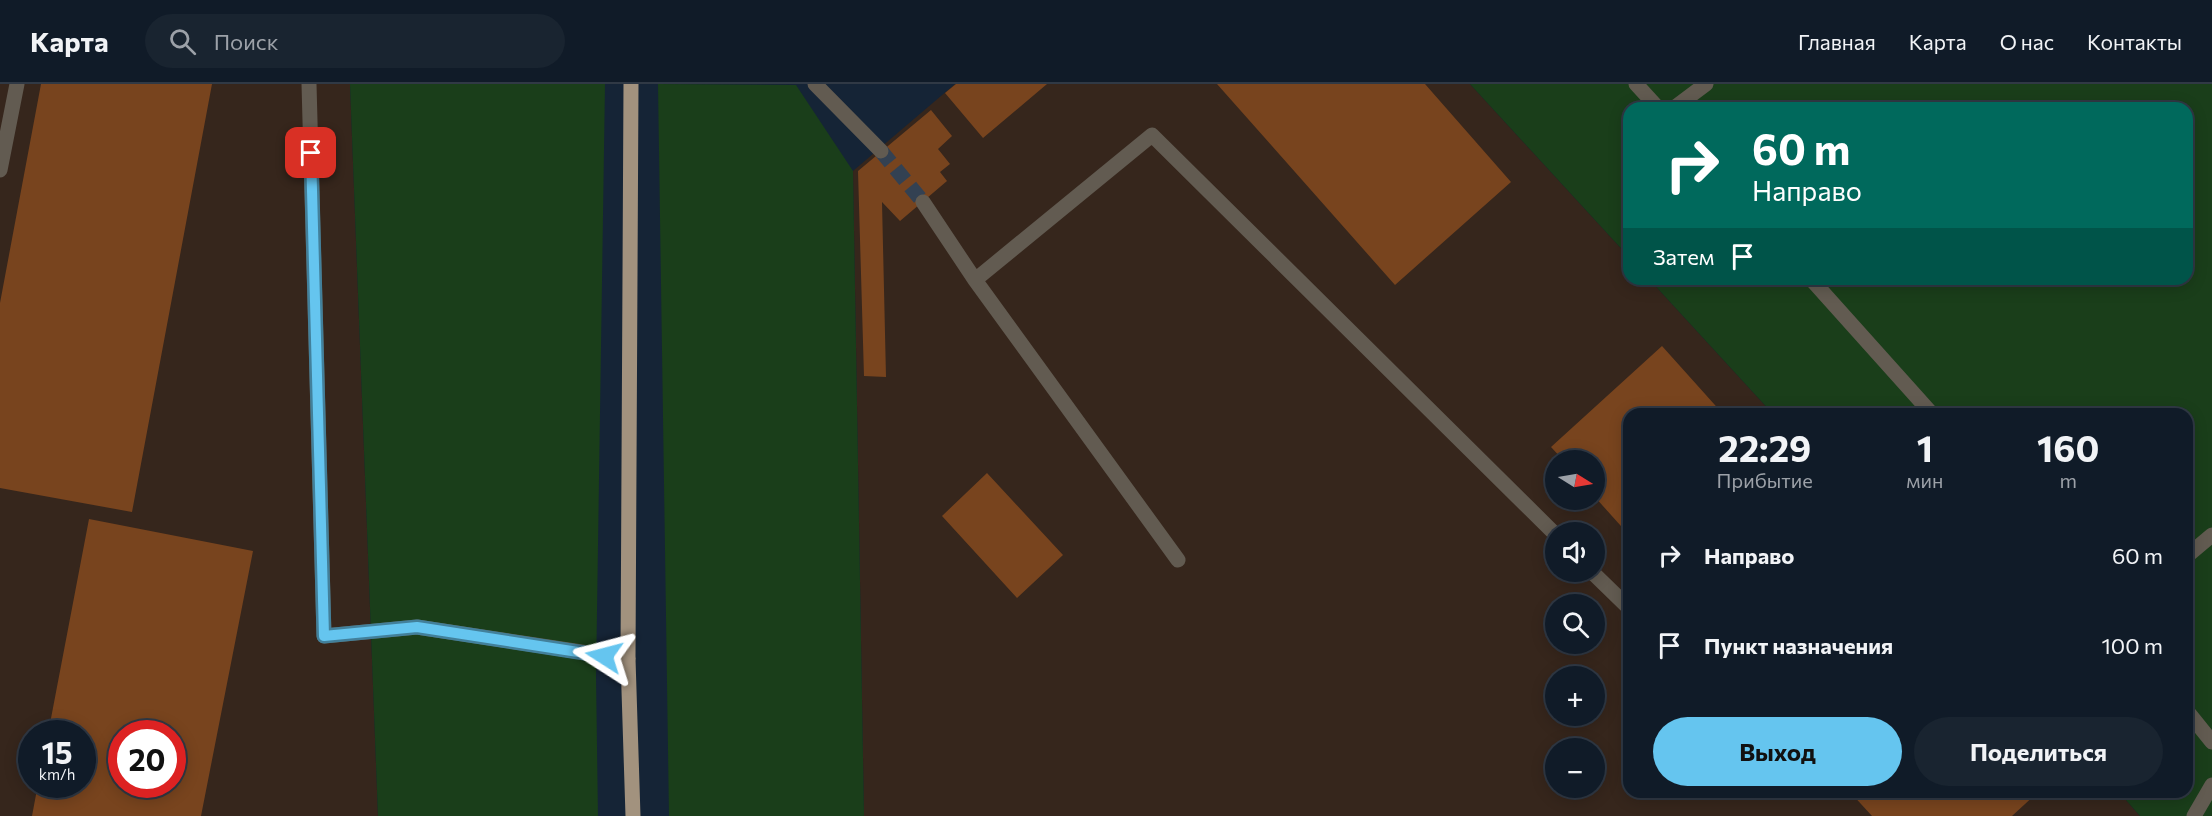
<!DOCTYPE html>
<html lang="ru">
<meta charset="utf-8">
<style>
:root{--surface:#101b28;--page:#192430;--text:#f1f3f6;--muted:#9ca1a8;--line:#303945;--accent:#65c5ef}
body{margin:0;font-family:Commissioner,sans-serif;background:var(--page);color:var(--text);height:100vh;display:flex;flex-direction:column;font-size:22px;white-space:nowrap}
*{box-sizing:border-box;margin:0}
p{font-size:20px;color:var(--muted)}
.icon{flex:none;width:33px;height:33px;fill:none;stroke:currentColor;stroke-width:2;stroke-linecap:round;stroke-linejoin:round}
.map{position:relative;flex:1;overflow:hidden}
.drawer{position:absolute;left:1623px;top:324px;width:570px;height:390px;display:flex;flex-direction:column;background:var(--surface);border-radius:18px;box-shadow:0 3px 15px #0003,0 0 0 2px var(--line)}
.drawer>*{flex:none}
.banner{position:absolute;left:1623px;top:18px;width:570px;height:183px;border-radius:18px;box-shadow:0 3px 15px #0003,0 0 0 2px var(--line);background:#00695c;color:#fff;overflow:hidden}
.needle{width:39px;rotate:101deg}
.controls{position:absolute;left:1545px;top:366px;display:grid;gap:12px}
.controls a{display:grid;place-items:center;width:60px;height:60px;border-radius:50%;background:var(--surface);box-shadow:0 3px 15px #0003,0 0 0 2px var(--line);font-size:30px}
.speed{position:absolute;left:18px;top:636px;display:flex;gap:12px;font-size:30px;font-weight:700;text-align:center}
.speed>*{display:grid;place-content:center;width:78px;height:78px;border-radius:50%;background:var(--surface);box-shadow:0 3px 15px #0003,0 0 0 2px var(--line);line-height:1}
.speed small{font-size:15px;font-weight:400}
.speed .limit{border:9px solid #d22;background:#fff;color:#111}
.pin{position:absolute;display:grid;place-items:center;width:51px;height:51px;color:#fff;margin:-26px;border-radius:12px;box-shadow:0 3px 9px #0006}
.me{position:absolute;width:66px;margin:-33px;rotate:279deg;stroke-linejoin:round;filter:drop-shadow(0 0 4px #0008)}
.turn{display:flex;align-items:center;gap:21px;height:126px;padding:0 30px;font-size:27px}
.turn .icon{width:78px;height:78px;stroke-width:2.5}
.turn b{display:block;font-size:42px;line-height:51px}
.then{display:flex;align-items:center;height:57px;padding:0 30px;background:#0003;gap:12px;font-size:22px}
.eta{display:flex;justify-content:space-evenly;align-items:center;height:102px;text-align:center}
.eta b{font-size:36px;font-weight:700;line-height:42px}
.button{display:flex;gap:12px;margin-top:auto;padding:12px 30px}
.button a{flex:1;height:69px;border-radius:36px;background:var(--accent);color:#111;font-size:24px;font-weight:700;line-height:69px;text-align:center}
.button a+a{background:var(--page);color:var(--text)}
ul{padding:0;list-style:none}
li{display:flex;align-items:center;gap:18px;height:90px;padding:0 30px}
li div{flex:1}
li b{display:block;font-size:22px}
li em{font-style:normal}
header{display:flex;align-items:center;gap:36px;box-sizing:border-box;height:84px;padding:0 30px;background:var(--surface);border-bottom:2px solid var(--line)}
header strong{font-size:28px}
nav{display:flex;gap:33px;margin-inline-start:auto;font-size:21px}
.search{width:420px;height:54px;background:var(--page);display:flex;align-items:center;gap:15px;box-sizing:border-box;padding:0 21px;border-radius:33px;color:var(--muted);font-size:22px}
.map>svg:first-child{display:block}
.industrial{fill:#36261c;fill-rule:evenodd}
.green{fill:#1a3e1a}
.building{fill:#78441e;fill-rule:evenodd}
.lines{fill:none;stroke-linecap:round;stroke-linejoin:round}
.minor-tunnel{stroke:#334152;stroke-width:15;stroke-dasharray:15 8;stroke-linecap:butt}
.minor{stroke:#625b51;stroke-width:15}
.major{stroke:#a2927e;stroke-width:15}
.route-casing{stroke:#42809b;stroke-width:15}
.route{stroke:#65c5ef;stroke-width:10}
</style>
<header>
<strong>Карта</strong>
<div class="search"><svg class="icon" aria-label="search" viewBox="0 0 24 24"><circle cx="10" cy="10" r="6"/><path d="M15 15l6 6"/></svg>Поиск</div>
<nav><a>Главная</a><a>Карта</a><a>О нас</a><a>Контакты</a></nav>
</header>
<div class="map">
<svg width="2212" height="732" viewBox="0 0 2212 732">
<rect width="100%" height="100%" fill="#152436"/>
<path class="industrial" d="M 0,0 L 350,0 L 378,732 L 0,732 ZM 32,650 L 82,650 L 82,700 L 32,700 ZM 122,650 L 172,650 L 172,700 L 122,700 Z
M 955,0 L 1470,0 L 1629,173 L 1629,195 L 1649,195 L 1773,330 L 1629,330 L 1629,708 L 2119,708 L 2140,732 L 864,732 L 853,87 ZM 1556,376 L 1594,376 L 1594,416 L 1556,416 ZM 1556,448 L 1594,448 L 1594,488 L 1556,488 ZM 1556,520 L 1594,520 L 1594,560 L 1556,560 ZM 1556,592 L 1594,592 L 1594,632 L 1556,632 ZM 1556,664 L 1594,664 L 1594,704 L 1556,704 Z"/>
<path class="green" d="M 350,0 L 605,0 L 596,593 L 598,732 L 378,732 Z
M 658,0 L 796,1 L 853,87 L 864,732 L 669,732 Z
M 1470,0 L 2212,0 L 2212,732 L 2140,732 L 2119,708 L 2187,708 L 2187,330 L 1773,330 L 1649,195 L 2187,195 L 2187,24 L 1629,24 L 1629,173 Z"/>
<path class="building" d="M 41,0 L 212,0 L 132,428 L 0,404 L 0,219 Z
M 956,0 L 1047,0 L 983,54 L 945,9 Z
M 1217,0 L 1425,0 L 1511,98 L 1395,201 Z
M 931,26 L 952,52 L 938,65 L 950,80 L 940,88 L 947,97 L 900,137 L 882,118 L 886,293 L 864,292 L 858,87 Z
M 1662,262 L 1723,330 L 1629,330 L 1629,451 L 1594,412 L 1594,376 L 1563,376 L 1551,363 Z
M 987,389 L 1063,471 L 1017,514 L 942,432 Z
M 89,435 L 253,467 L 201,732 L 32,732 L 38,700 L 82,700 L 82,650 L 48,650 ZM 122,650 L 172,650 L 172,700 L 122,700 Z
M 1850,708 L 2038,708 L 2012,732 L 1872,732 Z"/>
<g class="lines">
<path class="minor-tunnel" d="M 881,67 L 923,118"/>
<path class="minor" d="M 309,0 L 324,552 L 417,543 L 628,575
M 815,0 L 881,67
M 1636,0 L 1658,24
M 1674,24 L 1706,0
M 0,86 L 17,0
M 923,118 L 975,196 L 1178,476
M 1811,195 L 1932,330
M 975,196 L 1152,51 L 1556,451
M 2187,472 L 2212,451
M 1592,488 L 1629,524
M 2187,627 L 2212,658
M 2194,732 L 2212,701"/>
<path class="major" d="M 631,0 L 628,575 L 633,732"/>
</g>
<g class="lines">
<defs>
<path id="route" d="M 311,69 L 324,552 L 417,543 L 604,572"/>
</defs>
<use href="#route" class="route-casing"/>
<use href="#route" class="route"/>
</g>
</svg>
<div class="controls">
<a><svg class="needle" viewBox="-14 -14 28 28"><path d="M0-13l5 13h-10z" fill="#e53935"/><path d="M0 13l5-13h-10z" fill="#9ca1a8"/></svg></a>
<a><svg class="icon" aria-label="sound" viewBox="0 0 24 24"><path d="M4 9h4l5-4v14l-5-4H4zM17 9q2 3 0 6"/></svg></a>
<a><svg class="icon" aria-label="search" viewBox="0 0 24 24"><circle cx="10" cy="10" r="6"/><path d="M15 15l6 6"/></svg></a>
<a>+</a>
<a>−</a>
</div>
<div class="speed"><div>15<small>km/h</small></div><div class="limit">20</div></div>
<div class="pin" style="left:311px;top:69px;background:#d93025"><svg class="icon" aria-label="arrive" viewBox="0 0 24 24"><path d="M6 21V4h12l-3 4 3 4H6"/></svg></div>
<svg class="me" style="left:604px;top:572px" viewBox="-20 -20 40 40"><path d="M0-17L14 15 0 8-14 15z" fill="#65c5ef" stroke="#fff" stroke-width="4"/></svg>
<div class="banner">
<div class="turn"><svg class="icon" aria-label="right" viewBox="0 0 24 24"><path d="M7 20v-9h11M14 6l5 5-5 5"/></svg><div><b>60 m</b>Направо</div></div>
<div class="then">Затем<svg class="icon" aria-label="arrive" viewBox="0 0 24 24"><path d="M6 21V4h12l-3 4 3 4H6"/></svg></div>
</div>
<section class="drawer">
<div class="eta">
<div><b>22:29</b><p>Прибытие</p></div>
<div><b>1</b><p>мин</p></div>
<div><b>160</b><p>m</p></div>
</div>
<ul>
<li><svg class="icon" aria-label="right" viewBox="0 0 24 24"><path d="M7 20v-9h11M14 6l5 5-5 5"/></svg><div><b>Направо</b></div><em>60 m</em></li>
<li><svg class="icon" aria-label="arrive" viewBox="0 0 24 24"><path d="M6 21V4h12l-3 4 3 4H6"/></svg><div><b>Пункт назначения</b></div><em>100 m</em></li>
</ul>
<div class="button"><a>Выход</a><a>Поделиться</a></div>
</section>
</div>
